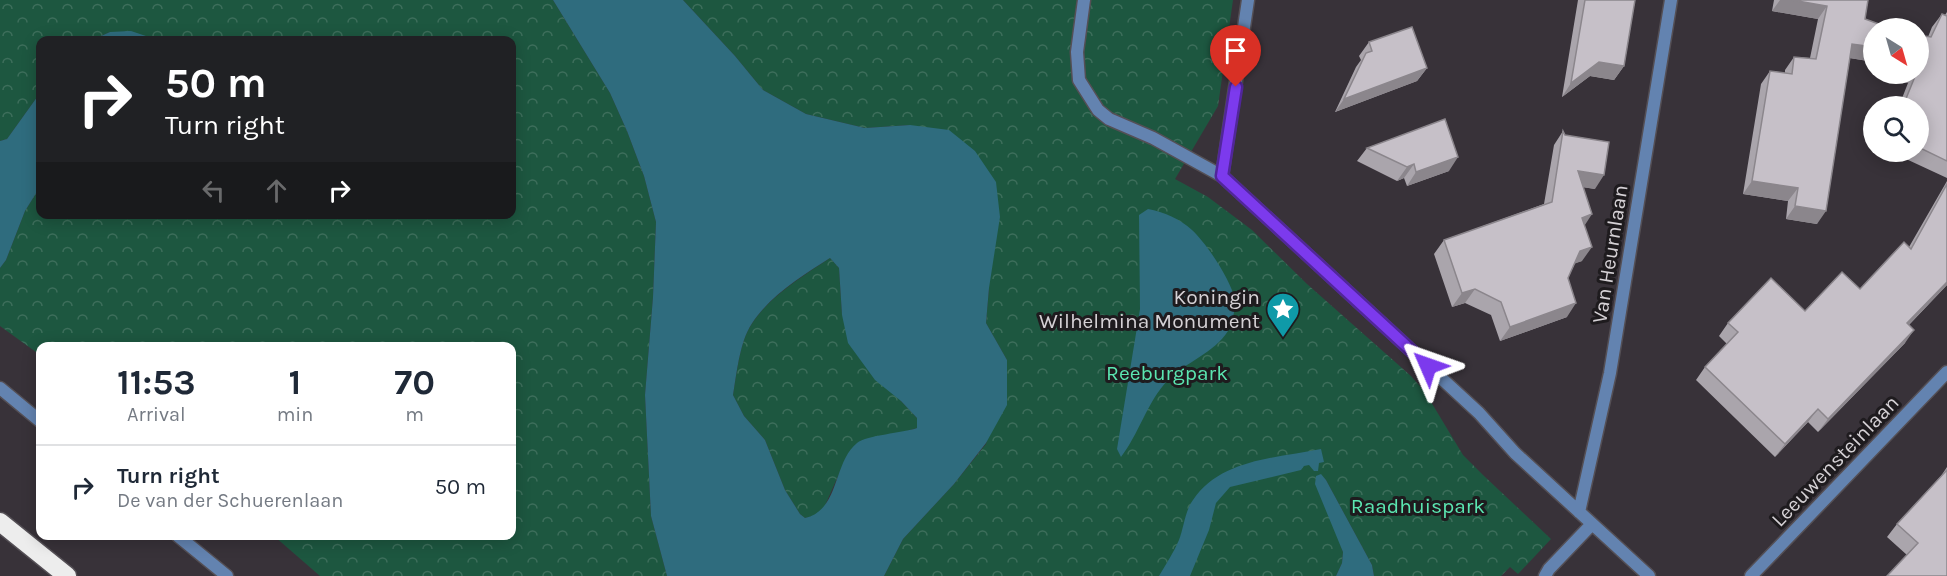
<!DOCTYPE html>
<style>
:root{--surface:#fff;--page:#f2f2f3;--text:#1f2937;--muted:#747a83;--line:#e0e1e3}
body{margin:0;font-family:Karla,sans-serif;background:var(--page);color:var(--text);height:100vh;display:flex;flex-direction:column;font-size:22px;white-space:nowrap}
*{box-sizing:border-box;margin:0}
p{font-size:20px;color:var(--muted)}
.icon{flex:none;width:33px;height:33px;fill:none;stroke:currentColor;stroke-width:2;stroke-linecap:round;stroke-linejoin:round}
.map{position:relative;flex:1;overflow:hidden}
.drawer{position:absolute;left:36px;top:342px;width:480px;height:198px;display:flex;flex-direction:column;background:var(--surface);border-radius:12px;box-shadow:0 3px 15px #0003}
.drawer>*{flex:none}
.guide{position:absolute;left:36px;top:36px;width:480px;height:183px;border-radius:12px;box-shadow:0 3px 15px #0003;background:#202124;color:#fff;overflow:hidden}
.needle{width:39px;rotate:143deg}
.buttons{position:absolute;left:1863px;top:18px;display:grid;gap:12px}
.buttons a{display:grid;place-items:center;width:66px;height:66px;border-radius:50%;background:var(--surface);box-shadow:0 3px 15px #0003;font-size:30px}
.pin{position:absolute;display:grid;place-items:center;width:51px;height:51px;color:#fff;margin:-62px -26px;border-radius:50% 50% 50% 0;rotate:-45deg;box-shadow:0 0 6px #0007}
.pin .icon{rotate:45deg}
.me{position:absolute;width:66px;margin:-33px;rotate:313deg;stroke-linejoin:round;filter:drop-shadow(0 0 4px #0008)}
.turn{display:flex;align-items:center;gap:21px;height:126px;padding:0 30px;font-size:27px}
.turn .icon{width:78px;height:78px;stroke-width:2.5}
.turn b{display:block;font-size:42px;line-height:51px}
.lanes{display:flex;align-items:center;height:57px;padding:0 30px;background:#0003;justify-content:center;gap:30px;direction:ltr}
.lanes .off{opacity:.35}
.eta{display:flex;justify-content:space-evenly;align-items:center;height:102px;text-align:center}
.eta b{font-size:36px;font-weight:700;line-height:42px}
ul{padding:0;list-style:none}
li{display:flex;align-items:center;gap:18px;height:84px;padding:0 30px;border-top:2px solid var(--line)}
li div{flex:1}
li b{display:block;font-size:22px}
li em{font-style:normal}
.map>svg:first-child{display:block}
.forest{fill:url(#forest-crowns)}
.water{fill:#2f6c7e;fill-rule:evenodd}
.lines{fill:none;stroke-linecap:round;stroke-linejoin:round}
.minor-casing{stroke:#544f55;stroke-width:15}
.tertiary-casing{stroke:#544f55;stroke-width:15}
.motorway-casing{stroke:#544f55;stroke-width:21}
.minor{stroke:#6383b0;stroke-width:12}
.tertiary{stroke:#6383b0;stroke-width:12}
.motorway{stroke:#ededed;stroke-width:18}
.wall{fill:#aaa5ac}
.shaded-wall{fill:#8b868c}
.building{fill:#c6c0c8;stroke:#8b868c;stroke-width:1.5}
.route-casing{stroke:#51269a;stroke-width:15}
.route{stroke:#7c3aed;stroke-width:10}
.labels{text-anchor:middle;stroke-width:6;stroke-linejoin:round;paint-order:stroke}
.street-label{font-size:21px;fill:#d5d1d5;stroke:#1e1b1e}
.poi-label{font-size:21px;fill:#d5d1d5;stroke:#1e1b1e;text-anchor:end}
.park-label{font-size:21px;fill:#5be6b1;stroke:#1e1b1e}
</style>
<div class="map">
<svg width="1947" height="576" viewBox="0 0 1947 576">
<defs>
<pattern id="forest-crowns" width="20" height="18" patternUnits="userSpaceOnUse" patternTransform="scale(1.5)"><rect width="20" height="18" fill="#1d5740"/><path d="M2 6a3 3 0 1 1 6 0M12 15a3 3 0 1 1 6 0" fill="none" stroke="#3d6e5b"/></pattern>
</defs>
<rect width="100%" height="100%" fill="#383239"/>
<path class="forest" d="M 0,0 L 553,0 L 610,93 L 627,131 L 644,176 L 656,222 L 653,297 L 645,395 L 651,516 L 667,576 L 320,576 L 274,536 L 512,536 L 512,346 L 40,346 L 40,355 L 0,326 L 0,268 L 6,260 L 25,211 L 40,187 L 40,214 L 512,214 L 512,40 L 158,40 L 110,32 L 92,40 L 40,40 L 40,93 L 7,139 L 0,141 Z
M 683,0 L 1233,0 L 1218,106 L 1175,179 L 1208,197 L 1252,230 L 1307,284 L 1411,376 L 1425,392 L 1463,455 L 1483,475 L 1551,539 L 1518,574 L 1510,567 L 1501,576 L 1374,576 L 1372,565 L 1326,480 L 1320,474 L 1338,537 L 1343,552 L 1342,563 L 1336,576 L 884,576 L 903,539 L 954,484 L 986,444 L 1007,360 L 986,323 L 989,288 L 910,125 L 865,128 L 806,114 L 763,90 L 735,56 Z
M 830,258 L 839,268 L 842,315 L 901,401 L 917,418 L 917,428 L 897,434 L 846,458 L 823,510 L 814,516 L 805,518 L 800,514 L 785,490 L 765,440 L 744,416 L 733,395 C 736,377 738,358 744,340 C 756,304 800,278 830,258 Z"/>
<path class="water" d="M 553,0 L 683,0 L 735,56 L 763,90 L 806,114 L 865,128 L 910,125 L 949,130 L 975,151 L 996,182 L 1000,217 L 989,288 L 986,323 L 1007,360 L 1007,405 L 986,443 L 954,484 L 903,539 L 884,576 L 667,576 L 651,516 L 645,395 L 653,297 L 656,222 L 644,176 L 627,131 L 610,93 ZM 830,258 L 839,268 L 842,315 L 848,343 L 875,380 L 901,401 L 917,418 L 917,428 C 903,433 867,435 857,443 C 833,462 840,510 805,518 L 800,514 L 785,490 L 765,440 L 744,416 L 733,395 C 736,377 738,358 744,340 C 756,304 800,277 830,258 Z
M 131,31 L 158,40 L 92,40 L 110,32 Z
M 40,93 L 40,187 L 25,211 L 6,260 L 0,268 L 0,141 L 7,139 Z
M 1148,209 C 1164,212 1180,219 1192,230 C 1207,244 1231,280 1235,300 C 1236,309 1232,322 1228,331 C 1214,353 1186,362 1168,380 C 1147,402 1139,434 1121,457 L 1117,449 L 1140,309 L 1139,215 Z
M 1321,449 L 1324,462 L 1319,463 L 1318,471 L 1314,471 L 1309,465 L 1304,466 L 1301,470 L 1230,487 L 1216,503 L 1209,530 L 1190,576 L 1159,576 C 1166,564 1174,552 1179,540 C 1184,527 1185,511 1193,500 C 1220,459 1277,458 1321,449 Z
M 1321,474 L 1326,480 L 1372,565 L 1374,576 L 1336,576 L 1342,563 L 1343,552 L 1315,484 L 1316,476 Z"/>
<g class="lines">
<defs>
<path id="minor" d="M 1084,0 L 1077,52 L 1079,80 L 1098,110 L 1109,119 L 1153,138 L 1222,176 L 1479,413 L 1515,453 L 1649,576
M 1222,176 L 1248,0
M 1579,512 L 1610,373 L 1671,0
M 1545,576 L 1549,569 L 1592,524
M 1751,576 L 1947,372"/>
<path id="tertiary" d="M 0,388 L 40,421
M 178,536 L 227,576"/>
<path id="motorway" d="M 0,522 L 67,576"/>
</defs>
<use href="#minor" class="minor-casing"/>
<use href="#tertiary" class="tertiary-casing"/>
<use href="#motorway" class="motorway-casing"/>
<use href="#minor" class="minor"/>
<use href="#tertiary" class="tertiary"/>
<use href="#motorway" class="motorway"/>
</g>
<path class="wall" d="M 1578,0 L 1635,0 L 1624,66 L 1614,80 L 1590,76 L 1562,97 Z
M 1774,0 L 1868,0 L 1865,19 L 1874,28 L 1874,62 L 1850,58 L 1817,224 L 1786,219 L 1788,201 L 1743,194 L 1761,84 L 1770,71 L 1785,73 L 1785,70 L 1794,57 L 1810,58 L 1818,19 L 1772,11 Z
M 1947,12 L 1947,178 L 1891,152 L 1918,152 L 1918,106 L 1899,106 L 1908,83 L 1896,82 L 1897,74 L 1918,74 L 1928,37 L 1932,27 L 1942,14 L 1945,15 Z
M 1369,42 L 1427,68 L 1417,81 L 1335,112 L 1356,67 L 1361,60 L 1359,56 Z
M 1563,131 L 1595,189 L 1583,187 L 1585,225 L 1582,261 L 1575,263 L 1568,278 L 1567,317 L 1500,341 L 1491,315 L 1465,303 L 1452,307 L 1434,254 L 1444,240 L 1544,204 L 1554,145 Z
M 1367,148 L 1449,171 L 1407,186 L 1404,178 L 1397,181 L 1357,161 Z
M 1947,181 L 1947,285 L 1909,325 L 1905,343 L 1818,432 L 1808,422 L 1775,457 L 1696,380 L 1705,367 L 1727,344 L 1719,336 L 1728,323 L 1805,311 L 1860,289 L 1909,247 Z
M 1947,467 L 1947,576 L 1907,555 L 1887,537 L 1897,524 L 1941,476 Z"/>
<path class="shaded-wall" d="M 1780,0 L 1792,0 L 1827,6 L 1818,19 L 1772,11 Z
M 1852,44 L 1874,47 L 1874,62 L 1843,57 Z
M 1599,62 L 1624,66 L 1614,80 L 1590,76 L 1562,97 L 1571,83 Z
M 1427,68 L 1417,81 L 1335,112 L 1344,99 Z
M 1902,74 L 1915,74 L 1908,83 L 1896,82 Z
M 1458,157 L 1449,171 L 1407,186 L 1416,172 Z
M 1414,164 L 1404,178 L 1397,181 L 1407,167 Z
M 1578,171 L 1604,175 L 1595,189 L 1568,185 Z
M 1752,181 L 1798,188 L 1788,201 L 1743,194 Z
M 1795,206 L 1826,211 L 1817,224 L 1786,219 Z
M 1592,214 L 1583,228 L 1582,218 Z
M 1592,247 L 1582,261 L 1571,265 L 1580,251 Z
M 1947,282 L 1947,285 L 1898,336 L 1907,323 Z
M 1475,289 L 1465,303 L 1452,307 L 1462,293 Z
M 1576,303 L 1567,317 L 1500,341 L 1510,327 Z
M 1914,330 L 1905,343 L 1818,432 L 1828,419 Z
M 1818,409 L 1808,422 L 1775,457 L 1785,444 Z"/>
<path class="building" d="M 1585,0 L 1635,0 L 1624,66 L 1599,62 L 1571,83 Z
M 1792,0 L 1868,0 L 1865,19 L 1890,28 L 1874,28 L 1874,47 L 1852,44 L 1826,211 L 1795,206 L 1798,188 L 1752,181 L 1770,71 L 1792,74 L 1794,57 L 1816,59 L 1827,6 Z
M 1942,14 L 1947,16 L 1947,161 L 1918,147 L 1918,106 L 1903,106 L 1916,74 L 1918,74 L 1918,35 L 1931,37 Z
M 1412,27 L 1427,68 L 1344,99 L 1366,53 L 1372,51 L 1369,42 Z
M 1445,119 L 1458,157 L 1416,172 L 1414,164 L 1407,167 L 1367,148 Z
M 1563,131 L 1565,135 L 1609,142 L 1604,175 L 1578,171 L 1592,214 L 1582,218 L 1592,247 L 1580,251 L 1568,278 L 1576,303 L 1510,327 L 1501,302 L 1475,289 L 1462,293 L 1444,240 L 1552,202 Z
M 1947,184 L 1947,282 L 1907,323 L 1914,330 L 1828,419 L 1818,409 L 1785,444 L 1705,367 L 1738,332 L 1728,323 L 1771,278 L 1805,311 L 1842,272 L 1860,289 L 1904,242 L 1911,249 Z
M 1947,470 L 1947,576 L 1887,576 L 1918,543 L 1897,524 Z"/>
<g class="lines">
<defs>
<path id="route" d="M 1236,87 L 1222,176 L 1428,366"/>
</defs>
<use href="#route" class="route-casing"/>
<use href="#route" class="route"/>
</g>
<defs>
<symbol id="sight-pin" viewBox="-11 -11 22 30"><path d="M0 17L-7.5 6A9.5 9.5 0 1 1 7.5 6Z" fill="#0f9aa8" stroke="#1e1b1e"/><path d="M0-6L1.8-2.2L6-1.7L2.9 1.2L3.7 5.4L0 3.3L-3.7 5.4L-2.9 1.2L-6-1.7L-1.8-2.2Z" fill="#fff"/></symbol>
</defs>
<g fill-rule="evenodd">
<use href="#sight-pin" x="1264" y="290" width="38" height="52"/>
</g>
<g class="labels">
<g class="street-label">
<text transform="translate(1610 254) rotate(-81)" y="7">Van Heurnlaan</text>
<text transform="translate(1835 461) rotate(-46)" y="7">Leeuwensteinlaan</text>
</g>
<g class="poi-label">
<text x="1260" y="304">Koningin<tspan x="1260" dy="24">Wilhelmina Monument</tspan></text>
</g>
<g class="park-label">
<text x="1167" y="380">Reeburgpark</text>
<text x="1418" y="513">Raadhuispark</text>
</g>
</g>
</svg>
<div class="buttons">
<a><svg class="needle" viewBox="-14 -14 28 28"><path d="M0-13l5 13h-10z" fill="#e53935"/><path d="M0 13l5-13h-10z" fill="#747a83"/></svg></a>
<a><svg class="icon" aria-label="search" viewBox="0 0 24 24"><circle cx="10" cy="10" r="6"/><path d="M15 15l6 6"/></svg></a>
</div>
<div class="pin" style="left:1236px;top:87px;background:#d93025"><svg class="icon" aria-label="arrive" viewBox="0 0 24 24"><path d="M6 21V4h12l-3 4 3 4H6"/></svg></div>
<svg class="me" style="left:1428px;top:366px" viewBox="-20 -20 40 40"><path d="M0-17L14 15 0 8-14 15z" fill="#7c3aed" stroke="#fff" stroke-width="4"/></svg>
<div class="guide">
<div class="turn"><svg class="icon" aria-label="right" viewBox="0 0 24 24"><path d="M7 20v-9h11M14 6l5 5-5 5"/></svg><div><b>50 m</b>Turn right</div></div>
<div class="lanes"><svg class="icon off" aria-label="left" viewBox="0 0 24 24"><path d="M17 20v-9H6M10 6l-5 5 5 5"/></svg><svg class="icon off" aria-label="ahead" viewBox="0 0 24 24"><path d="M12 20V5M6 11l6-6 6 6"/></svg><svg class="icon" aria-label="right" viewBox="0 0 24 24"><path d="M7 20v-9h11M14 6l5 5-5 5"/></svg></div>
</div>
<section class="drawer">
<div class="eta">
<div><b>11:53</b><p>Arrival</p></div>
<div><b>1</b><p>min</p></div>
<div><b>70</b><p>m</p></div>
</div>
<ul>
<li><svg class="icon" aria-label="right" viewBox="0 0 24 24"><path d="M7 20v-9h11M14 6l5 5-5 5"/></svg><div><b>Turn right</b><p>De van der Schuerenlaan</p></div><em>50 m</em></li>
</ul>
</section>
</div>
